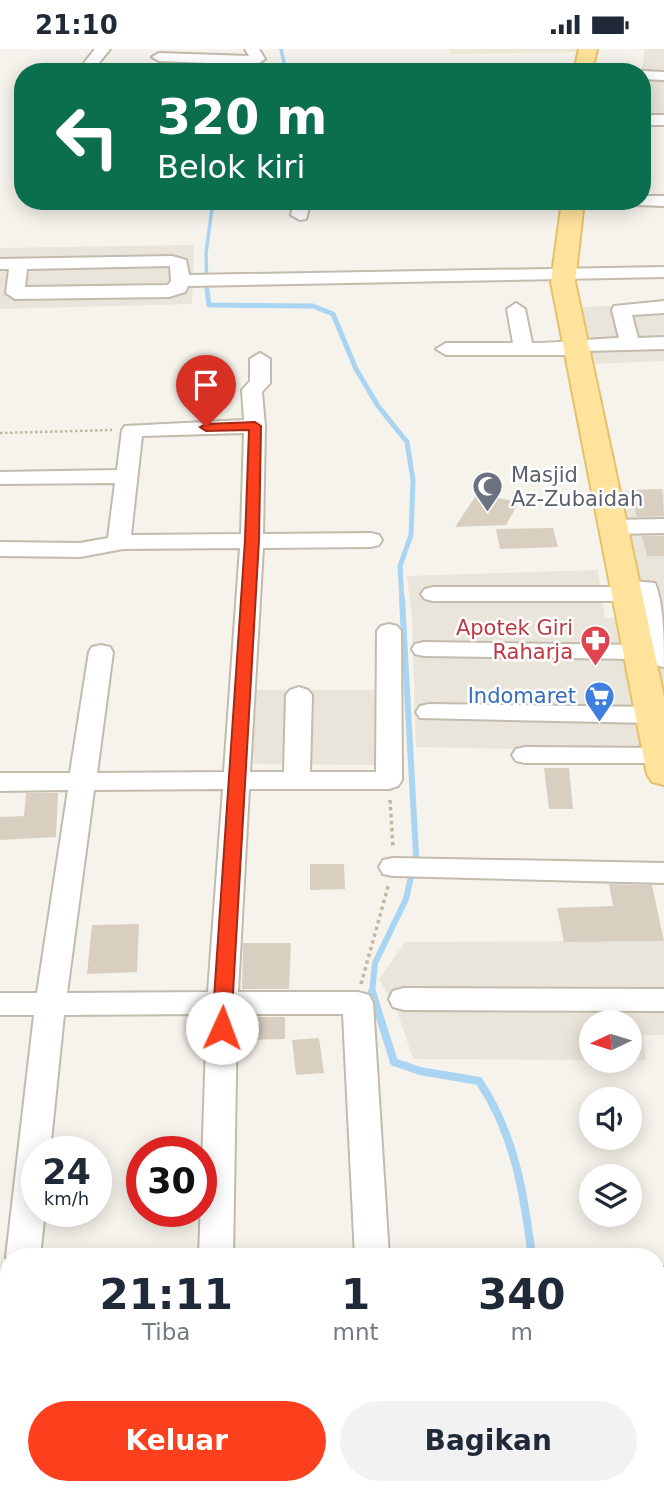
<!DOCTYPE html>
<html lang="id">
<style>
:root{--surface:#fff;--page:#f2f2f3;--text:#1f2937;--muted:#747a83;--accent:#fc3f1d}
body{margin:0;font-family:"DejaVu Sans",sans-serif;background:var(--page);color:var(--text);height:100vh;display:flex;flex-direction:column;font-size:26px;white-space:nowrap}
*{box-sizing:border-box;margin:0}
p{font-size:23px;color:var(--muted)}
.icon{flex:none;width:38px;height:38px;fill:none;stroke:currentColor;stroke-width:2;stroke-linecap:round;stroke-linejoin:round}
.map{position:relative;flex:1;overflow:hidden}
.side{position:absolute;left:0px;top:1199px;width:665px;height:247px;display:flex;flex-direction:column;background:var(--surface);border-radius:28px 28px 0 0;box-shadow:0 4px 18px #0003}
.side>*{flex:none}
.banner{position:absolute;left:14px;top:14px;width:637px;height:147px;border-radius:28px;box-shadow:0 4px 18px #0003;background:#0b6e4f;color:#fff;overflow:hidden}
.needle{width:46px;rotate:266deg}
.buttons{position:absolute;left:579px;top:961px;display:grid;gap:14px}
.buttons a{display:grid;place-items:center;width:63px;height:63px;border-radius:50%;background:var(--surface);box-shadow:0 4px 18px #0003;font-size:35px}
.speed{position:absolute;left:21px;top:1087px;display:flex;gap:14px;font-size:35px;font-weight:700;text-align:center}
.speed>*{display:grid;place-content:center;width:91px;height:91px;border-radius:50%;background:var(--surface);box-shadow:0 4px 18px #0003;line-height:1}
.speed small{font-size:18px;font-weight:400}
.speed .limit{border:10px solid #d22;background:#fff;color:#111}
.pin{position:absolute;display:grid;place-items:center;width:60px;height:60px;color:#fff;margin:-72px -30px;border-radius:50% 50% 50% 0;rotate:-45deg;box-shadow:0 0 7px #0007}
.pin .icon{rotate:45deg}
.me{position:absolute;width:77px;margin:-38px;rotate:2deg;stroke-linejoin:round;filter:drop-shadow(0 0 5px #0008)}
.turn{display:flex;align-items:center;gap:24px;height:147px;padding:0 28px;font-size:32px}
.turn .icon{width:91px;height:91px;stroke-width:2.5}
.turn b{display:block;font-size:49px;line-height:60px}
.eta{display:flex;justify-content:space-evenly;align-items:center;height:119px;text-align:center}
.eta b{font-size:42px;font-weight:800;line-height:49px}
.primary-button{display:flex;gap:14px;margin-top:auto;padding:14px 28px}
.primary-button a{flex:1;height:80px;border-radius:42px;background:var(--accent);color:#fff;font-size:28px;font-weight:800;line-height:80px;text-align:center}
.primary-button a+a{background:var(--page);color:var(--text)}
.status{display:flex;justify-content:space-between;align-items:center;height:49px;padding:0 35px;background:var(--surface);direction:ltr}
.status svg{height:19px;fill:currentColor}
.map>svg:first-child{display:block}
.residential{fill:#eae5da}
.education{fill:#efe8d6}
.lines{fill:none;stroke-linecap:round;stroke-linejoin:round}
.stream-far3{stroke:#a9d4f2;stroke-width:3.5}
.stream-far2{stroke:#a9d4f2;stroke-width:5}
.stream-far1{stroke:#a9d4f2;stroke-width:6}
.stream{stroke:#a9d4f2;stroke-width:8}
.building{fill:#d8cfc1}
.minor-casing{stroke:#c2bbae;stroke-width:4}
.major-casing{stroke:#e6c16a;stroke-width:4}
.path-far1{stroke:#c4b79f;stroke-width:2.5;stroke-dasharray:2.5 2.5;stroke-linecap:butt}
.path{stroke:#c4b79f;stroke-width:3.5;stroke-dasharray:3.5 3.5;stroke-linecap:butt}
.minor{fill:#fff;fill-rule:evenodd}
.major{fill:#ffe39c;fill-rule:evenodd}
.route{fill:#fc3f1d;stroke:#a42913;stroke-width:2}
.labels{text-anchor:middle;stroke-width:5;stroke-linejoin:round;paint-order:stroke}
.worship-label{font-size:21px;fill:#5b616d;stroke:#fff;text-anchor:start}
.health-label{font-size:21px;fill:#be3a42;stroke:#fff;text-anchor:end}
.shop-label{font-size:21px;fill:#366cbe;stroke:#fff;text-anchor:end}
</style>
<div class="status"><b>21:10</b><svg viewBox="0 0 49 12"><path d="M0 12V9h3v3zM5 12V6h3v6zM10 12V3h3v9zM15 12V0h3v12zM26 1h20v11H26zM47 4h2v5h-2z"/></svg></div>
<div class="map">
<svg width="664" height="1444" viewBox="0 0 664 1444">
<rect width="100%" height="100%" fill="#f6f3ec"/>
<path class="residential" d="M 645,0 L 664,0 L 664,68 L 642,69 L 641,23 Z
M 194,196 L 192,255 L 0,260 L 0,199 Z
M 664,255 L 664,312 L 592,315 L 580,258 Z
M 664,441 L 664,669 L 614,442 Z
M 598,521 L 605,569 L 619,569 L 644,702 L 416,698 L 412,569 L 407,527 Z
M 253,641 L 381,641 L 381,716 L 247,715 Z
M 664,892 L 664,986 L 643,986 L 646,1011 L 630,1011 L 630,973 L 592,973 L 591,1011 L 413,1010 L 396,959 L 379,930 L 405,893 Z
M 9,1281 L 9,1437 L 279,1437 L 279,1444 L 0,1444 L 0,1282 Z"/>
<path class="education" d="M 449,0 L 577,0 L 578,3 L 450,5 Z"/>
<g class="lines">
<path class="stream-far3" d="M 281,0 L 286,23
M 207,243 L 206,204 L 213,152"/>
<path class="stream-far2" d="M 207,241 L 209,256 L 313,257 L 333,265 L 356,320 L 378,357 L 407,393 L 413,431 L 411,486 L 400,517 L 402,551"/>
<path class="stream-far1" d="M 372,944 L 375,914 L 406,850 L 416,806 L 402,550"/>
<path class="stream" d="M 372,943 L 394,1013 L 420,1022 L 479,1032 C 515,1086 524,1145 532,1208
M 630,1437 L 631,1444"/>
</g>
<path class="building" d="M 662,440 L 664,467 L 637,468 L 629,441 Z
M 477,445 L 519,453 L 506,476 L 455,478 Z
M 553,479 L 558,498 L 500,500 L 496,480 Z
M 642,487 L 664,487 L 664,507 L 647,507 Z
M 544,719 L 569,719 L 573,760 L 549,760 Z
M 26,744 L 58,744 L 56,788 L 0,791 L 0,768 L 24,767 Z
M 310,815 L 344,815 L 345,840 L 310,841 Z
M 609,835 L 652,836 L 664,892 L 564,893 L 557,859 L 613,857 Z
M 139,875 L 137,923 L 87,925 L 92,876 Z
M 243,894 L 291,894 L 289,940 L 242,940 Z
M 241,968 L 285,968 L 285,990 L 241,991 Z
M 319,989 L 324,1024 L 296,1026 L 292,991 Z"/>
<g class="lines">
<defs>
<path id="minor" d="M 95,0 L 110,0 L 92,23 L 77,23 Z
M 245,0 L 259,0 L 265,10 L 256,16 L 159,12 L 152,8 L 159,4 L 249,7 Z
M 642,22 L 664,23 L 664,31 L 642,30 L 642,23 L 637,23 Z
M 642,66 L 664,66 L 664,76 L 642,76 Z
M 642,147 L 664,147 L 664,157 L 636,156 L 634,152 L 642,152 Z
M 294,152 L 311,152 L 306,170 L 300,171 L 291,166 Z
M 172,207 L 186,211 L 189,226 L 664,218 L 664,228 L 188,237 L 185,243 L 169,248 L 15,250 L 6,244 L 9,220 L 0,220 L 0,210 ZM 170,217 L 171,232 L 168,236 L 25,238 L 27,220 Z
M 664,252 L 664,264 L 632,266 L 638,289 L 664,288 L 664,300 L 586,302 L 577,306 L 446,306 L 436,300 L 446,294 L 513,294 L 507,260 L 516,254 L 525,260 L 532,294 C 562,294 589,290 619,289 L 612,261 L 614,257 Z
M 260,304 L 270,310 L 270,334 L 262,343 L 265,377 L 263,485 L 371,484 L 379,486 L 382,491 L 379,496 L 371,498 L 263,499 L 250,723 L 284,723 L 286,646 L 290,641 L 299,638 L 308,641 L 312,646 L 310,723 L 376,723 L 377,582 L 381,577 L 389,575 L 397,577 L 401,582 L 402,731 L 398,737 L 389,740 L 249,740 L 238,943 L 358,943 L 369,946 L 373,954 L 389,1208 L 355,1208 L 343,965 L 237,965 L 233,1208 L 199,1208 L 207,965 L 64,966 L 50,1102 L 37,1102 L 37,1162 L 45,1162 L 40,1208 L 9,1208 L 9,1214 L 6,1208 L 34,966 L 0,966 L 0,944 L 37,944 L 68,741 L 0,742 L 0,724 L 70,724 L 89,603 L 92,598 L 101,596 L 110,598 L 113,603 L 97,724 L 224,723 L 240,499 L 123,500 L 80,508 L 0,507 L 0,493 L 80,494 L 108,489 L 115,434 L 0,435 L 0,423 L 117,421 L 122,381 L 125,377 L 244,371 L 242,341 L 250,332 L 250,310 ZM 244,384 L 241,485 L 131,486 L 142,387 ZM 223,740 L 208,943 L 67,944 L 94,741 Z
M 664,470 L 664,484 L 612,485 L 604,483 L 601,478 L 604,473 L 612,471 Z
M 624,531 L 655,534 C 664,556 664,593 664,618 L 655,616 L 650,603 L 647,608 L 638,610 L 424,607 L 415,605 L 412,600 L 415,595 L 424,593 L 638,596 L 647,598 L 650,603 L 637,546 L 634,550 L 626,552 L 433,552 L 425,550 L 421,545 L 425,540 L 433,538 L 612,538 L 616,533 Z
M 429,655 L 651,658 L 660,660 L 664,666 L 660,672 L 651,674 L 420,669 L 416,663 L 420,657 Z
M 525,698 L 660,699 L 664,700 L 664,714 L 525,714 L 516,712 L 512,706 L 516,700 Z
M 393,809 L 664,814 L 664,834 L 393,827 L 383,825 L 379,818 L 383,811 Z
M 404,939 L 664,940 L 664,962 L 404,961 L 393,958 L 389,950 L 393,942 Z
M 664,1218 L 664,1248 L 656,1249 L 656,1219 Z
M 664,1255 L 664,1285 L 656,1286 L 656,1256 Z
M 0,1285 L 9,1285 L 9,1341 L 0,1341 Z
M 242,1437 L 280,1437 L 280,1444 L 242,1444 Z"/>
<path id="major" d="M 579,0 L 597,0 L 592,23 L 574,23 Z
M 562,152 L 584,152 L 575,233 L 664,648 L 664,736 L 652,733 L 647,725 L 551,233 Z"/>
</defs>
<use href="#minor" class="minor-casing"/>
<use href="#major" class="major-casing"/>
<path class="path-far1" d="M 0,384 L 112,381"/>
<path class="path" d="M 390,751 L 393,799
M 361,935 L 389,834"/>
<use href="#minor" class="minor"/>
<use href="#major" class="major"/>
</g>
<path class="route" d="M 255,373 L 261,377 L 259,491 L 231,979 L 228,984 L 215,984 L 212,979 L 245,491 L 249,381 L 206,382 L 200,378 L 206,375 Z"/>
<defs>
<symbol id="mosque-pin" viewBox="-11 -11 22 30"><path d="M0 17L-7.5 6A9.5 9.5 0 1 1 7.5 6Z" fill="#6b7280" stroke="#fff"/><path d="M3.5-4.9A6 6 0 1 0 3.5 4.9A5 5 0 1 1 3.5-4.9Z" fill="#fff"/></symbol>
<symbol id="pharmacy-pin" viewBox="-11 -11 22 30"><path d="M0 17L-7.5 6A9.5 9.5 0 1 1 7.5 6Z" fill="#e0444e" stroke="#fff"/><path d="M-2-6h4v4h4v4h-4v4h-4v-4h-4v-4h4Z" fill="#fff"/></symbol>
<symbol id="supermarket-pin" viewBox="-11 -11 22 30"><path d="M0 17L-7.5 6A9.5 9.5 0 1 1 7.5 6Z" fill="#3f7fe0" stroke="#fff"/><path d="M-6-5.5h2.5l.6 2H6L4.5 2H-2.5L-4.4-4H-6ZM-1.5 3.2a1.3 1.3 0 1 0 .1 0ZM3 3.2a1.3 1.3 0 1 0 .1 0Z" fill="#fff"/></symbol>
</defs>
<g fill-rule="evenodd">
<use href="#mosque-pin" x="470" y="420" width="35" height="47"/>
<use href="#pharmacy-pin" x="578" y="574" width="35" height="47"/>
<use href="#supermarket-pin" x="582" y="630" width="35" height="47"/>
</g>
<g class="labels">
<g class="worship-label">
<text x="511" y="433">Masjid<tspan x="511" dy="24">Az-Zubaidah</tspan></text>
</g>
<g class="health-label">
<text x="573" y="586">Apotek Giri<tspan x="573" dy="24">Raharja</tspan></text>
</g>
<g class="shop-label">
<text x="576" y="654">Indomaret</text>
</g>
</g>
</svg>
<div class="buttons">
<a><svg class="needle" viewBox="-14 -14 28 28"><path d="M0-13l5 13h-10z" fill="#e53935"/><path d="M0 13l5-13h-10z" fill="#747a83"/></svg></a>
<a><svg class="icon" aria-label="sound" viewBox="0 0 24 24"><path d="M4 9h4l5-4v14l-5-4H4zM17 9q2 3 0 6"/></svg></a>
<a><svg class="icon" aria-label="layers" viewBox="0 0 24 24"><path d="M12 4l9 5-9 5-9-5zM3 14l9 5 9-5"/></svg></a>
</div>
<div class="speed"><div>24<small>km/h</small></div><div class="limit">30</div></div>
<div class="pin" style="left:206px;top:378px;background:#d93025"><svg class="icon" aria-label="arrive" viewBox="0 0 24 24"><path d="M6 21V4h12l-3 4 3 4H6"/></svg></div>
<svg class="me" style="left:222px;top:979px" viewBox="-20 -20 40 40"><circle r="19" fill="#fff"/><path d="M0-13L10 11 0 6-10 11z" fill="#fc3f1d"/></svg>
<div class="banner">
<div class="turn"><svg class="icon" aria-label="left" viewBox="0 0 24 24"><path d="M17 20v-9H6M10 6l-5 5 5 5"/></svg><div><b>320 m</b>Belok kiri</div></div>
</div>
<section class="side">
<div class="eta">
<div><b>21:11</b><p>Tiba</p></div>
<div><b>1</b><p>mnt</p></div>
<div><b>340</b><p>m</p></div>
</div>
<div class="primary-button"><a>Keluar</a><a>Bagikan</a></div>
</section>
</div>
